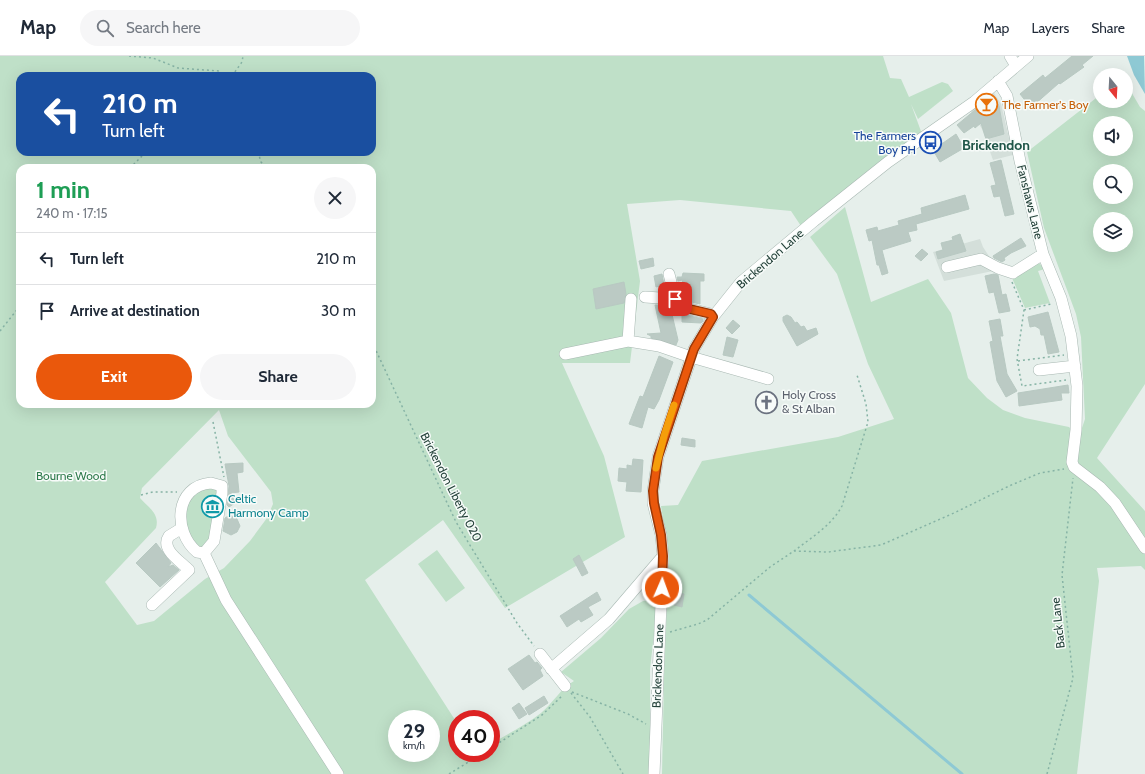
<!DOCTYPE html>
<meta charset="utf-8">
<style>
:root{--surface:#fff;--page:#f6f6f7;--text:#1f2937;--muted:#747a83;--line:#e0e1e3;--accent:#ea580c}
body{margin:0;font-family:Cabin,sans-serif;background:var(--page);color:var(--text);height:100vh;display:flex;flex-direction:column;font-size:15px;white-space:nowrap}
*{box-sizing:border-box;margin:0}
p{font-size:13px;color:var(--muted)}
.icon{flex:none;width:22px;height:22px;fill:none;stroke:currentColor;stroke-width:2;stroke-linecap:round;stroke-linejoin:round}
.map{position:relative;flex:1;overflow:hidden}
.drawer{position:absolute;left:16px;top:108px;width:360px;height:244px;display:flex;flex-direction:column;background:var(--surface);border-radius:12px;box-shadow:0 4px 16px #0002}
.drawer>*{flex:none}
.guide{position:absolute;left:16px;top:16px;width:360px;height:84px;border-radius:12px;box-shadow:0 4px 16px #0002;background:#1a4fa0;color:#fff;overflow:hidden}
.needle{width:26px;rotate:162deg}
.controls{position:absolute;left:1093px;top:12px;display:grid;gap:8px}
.controls a{display:grid;place-items:center;width:40px;height:40px;border-radius:50%;background:var(--surface);box-shadow:0 4px 16px #0002;font-size:20px}
.speed{position:absolute;left:388px;top:654px;display:flex;gap:8px;font-size:20px;font-weight:700;text-align:center}
.speed>*{display:grid;place-content:center;width:52px;height:52px;border-radius:50%;background:var(--surface);box-shadow:0 4px 16px #0002;line-height:1}
.speed small{font-size:10px;font-weight:400}
.speed .limit{border:6px solid #d22;background:#fff;color:#111}
.pin{position:absolute;display:grid;place-items:center;width:34px;height:34px;color:#fff;margin:-17px;border-radius:8px;box-shadow:0 2px 6px #0006}
.me{position:absolute;width:44px;margin:-22px;rotate:2deg;stroke-linejoin:round;filter:drop-shadow(0 0 3px #0008)}
.turn{display:flex;align-items:center;gap:14px;height:84px;padding:0 20px;font-size:18px}
.turn .icon{width:52px;height:52px;stroke-width:2.5}
.turn b{display:block;font-size:28px;line-height:34px}
.round{display:grid;place-items:center;flex:none;width:42px;height:42px;border-radius:21px;background:var(--page)}
.summary{display:flex;align-items:center;justify-content:space-between;height:68px;padding:0 20px}
h1{font-size:24px;font-weight:700;line-height:30px;color:#1e9e55}
.action{display:flex;gap:8px;margin-top:auto;padding:8px 20px}
.action a{flex:1;height:46px;border-radius:24px;background:var(--accent);color:#fff;font-size:16px;font-weight:700;line-height:46px;text-align:center}
.action a+a{background:var(--page);color:var(--text)}
ul{padding:0;list-style:none}
li{display:flex;align-items:center;gap:12px;height:52px;padding:0 20px;border-top:1px solid var(--line)}
li div{flex:1}
li b{display:block;font-size:15px}
li em{font-style:normal}
header{display:flex;align-items:center;gap:24px;box-sizing:border-box;height:56px;padding:0 20px;background:var(--surface);border-bottom:1px solid var(--line)}
header strong{font-size:19px}
nav{display:flex;gap:22px;margin-inline-start:auto;font-size:14px}
.search{width:280px;height:36px;background:var(--page);display:flex;align-items:center;gap:10px;box-sizing:border-box;padding:0 14px;border-radius:22px;color:var(--muted);font-size:15px}
.map>svg:first-child{display:block}
.built{fill:#d4dfda}
.green{fill:#bfe0c8;fill-rule:evenodd}
.water{fill:#8ec9d4}
.lines{fill:none;stroke-linecap:round;stroke-linejoin:round}
.stream{stroke:#8ec9d4;stroke-width:3}
.building{fill:#bbcac4;stroke:#b8c9c2}
.minor-casing{stroke:#a8b8b2;stroke-width:12}
.path{stroke:#86b3a5;stroke-width:1.5;stroke-dasharray:2 3;stroke-linecap:butt}
.minor{stroke:#fff;stroke-width:11}
.route-casing{stroke:#983908;stroke-width:10}
.route{stroke:#ea580c;stroke-width:7}
.slow{stroke:#f59e0b;stroke-width:7}
.labels{text-anchor:middle;stroke-width:3;stroke-linejoin:round;paint-order:stroke}
.food-label{font-size:12px;fill:#c56008;stroke:#f7fbf9;text-anchor:start}
.transit-label{font-size:12px;fill:#164399;stroke:#f7fbf9;text-anchor:end}
.street-label{font-size:12px;fill:#24423a;stroke:#f7fbf9}
.worship-label{font-size:12px;fill:#5b616d;stroke:#f7fbf9;text-anchor:start}
.park-label{font-size:12px;fill:#2d7a4b;stroke:#f7fbf9}
.culture-label{font-size:12px;fill:#0d838f;stroke:#f7fbf9;text-anchor:start}
.quarter-label{font-size:14px;font-weight:bold;fill:#1f5548;stroke:#f7fbf9}
</style>
<header>
<strong>Map</strong>
<div class="search"><svg class="icon" aria-label="search" viewBox="0 0 24 24"><circle cx="10" cy="10" r="6"/><path d="M15 15l6 6"/></svg>Search here</div>
<nav><a>Map</a><a>Layers</a><a>Share</a></nav>
</header>
<div class="map">
<svg width="1145" height="718" viewBox="0 0 1145 718">
<rect width="100%" height="100%" fill="#e6efeb"/>
<path class="built" d="M 994,37 L 1001,48 L 1013,99 L 993,104 L 982,73 L 970,54 Z
M 980,183 L 983,191 L 994,208 L 993,215 L 944,225 L 933,196 Z"/>
<path class="green" d="M 0,0 L 883,0 L 890,22 L 901,23 L 909,41 L 942,26 L 948,28 L 953,35 L 918,63 L 911,48 L 922,78 L 801,170 L 791,155 L 680,144 L 627,148 L 640,225 L 630,307 L 562,307 L 604,400 L 625,481 L 505,552 L 443,464 L 365,524 L 457,667 L 457,697 L 491,697 L 491,688 C 507,678 526,669 541,657 C 553,647 561,632 574,625 L 561,616 L 601,582 L 629,553 L 643,545 L 650,544 L 653,545 L 657,552 L 650,613 L 650,718 L 0,718 ZM 20,20 L 372,20 L 372,96 L 20,96 ZM 20,112 L 372,112 L 372,348 L 20,348 ZM 219,354 L 228,380 L 271,436 L 273,448 L 267,462 L 250,485 L 224,512 L 205,523 L 154,565 L 137,569 L 105,526 L 156,472 C 160,458 149,452 140,442 L 142,432 ZM 397,663 L 431,663 L 431,697 L 397,697 Z
M 1126,27 L 1140,51 L 1145,55 L 1145,328 L 1097,402 L 1145,455 L 1145,514 L 1141,510 L 1097,512 L 1099,525 L 1077,718 L 662,718 L 664,622 L 669,500 L 661,450 L 678,449 L 702,405 L 838,381 L 894,363 L 868,308 L 837,218 L 810,181 L 845,151 L 871,246 L 928,223 L 951,257 L 968,322 L 987,342 L 1003,354 L 1025,362 L 1069,371 L 1079,381 L 1085,363 L 1081,281 L 1076,258 L 1044,172 L 1027,96 L 1100,39 L 1100,45 L 1126,45 ZM 1100,67 L 1126,67 L 1126,93 L 1100,93 ZM 1100,115 L 1126,115 L 1126,141 L 1100,141 ZM 1100,163 L 1126,163 L 1126,189 L 1100,189 Z
M 1036,207 L 1039,207 L 1045,213 L 1038,215 L 1050,247 L 1025,252 L 1012,222 Z
M 201,430 L 218,434 L 215,469 L 205,492 L 195,490 L 184,466 L 186,443 Z
M 437,494 L 465,532 L 446,546 L 418,508 Z"/>
<path class="water" d="M 1127,0 L 1144,0 L 1145,38 L 1134,19 Z"/>
<g class="lines">
<path class="stream" d="M 749,539 L 962,718"/>
</g>
<path class="building" d="M 1072,0 L 1093,0 L 1082,9 L 1084,11 L 1060,28 L 1059,27 L 1034,49 L 1031,46 L 1028,48 L 1020,38 L 1043,19 L 1045,22 Z
M 993,39 L 999,50 L 1004,78 L 986,83 L 981,67 L 975,72 L 974,70 L 964,77 L 957,69 Z
M 956,78 L 964,92 L 940,106 L 933,94 Z
M 1001,104 L 1014,158 L 1005,160 L 1000,140 L 994,141 L 991,130 L 996,129 L 990,107 Z
M 965,139 L 969,153 L 916,168 L 917,174 L 908,176 L 911,185 L 882,194 L 888,217 L 882,219 L 879,209 L 877,209 L 872,184 L 869,185 L 866,174 L 877,171 L 878,175 L 899,169 L 898,165 L 922,158 L 921,152 Z
M 960,178 L 966,195 L 938,203 L 936,196 L 943,194 L 941,187 L 953,184 L 952,181 Z
M 1021,182 L 1026,190 L 1011,197 L 1004,202 L 1005,204 L 1002,206 L 994,202 L 993,200 Z
M 922,193 L 928,198 L 921,205 L 915,200 Z
M 653,202 L 654,210 L 641,213 L 639,205 Z
M 683,217 L 704,218 L 704,225 L 700,225 L 700,248 L 683,244 L 683,227 L 682,224 L 678,225 L 677,221 L 682,221 Z
M 662,218 L 664,229 L 656,231 L 654,220 Z
M 994,218 L 998,219 L 1002,239 L 1006,238 L 1010,255 L 999,257 L 994,236 L 989,237 L 985,220 Z
M 624,226 L 626,238 L 624,247 L 596,253 L 593,233 Z
M 655,249 L 670,250 L 678,284 L 676,289 L 651,282 L 651,280 L 647,278 L 661,277 Z
M 1048,256 L 1059,296 L 1048,298 L 1044,279 L 1041,279 L 1040,273 L 1035,270 L 1030,271 L 1028,261 Z
M 682,258 L 703,263 L 703,265 L 701,267 L 682,266 Z
M 787,259 L 791,261 L 795,267 L 797,266 L 801,271 L 804,270 L 807,275 L 816,272 L 818,278 L 797,290 L 783,265 L 783,261 Z
M 1000,263 L 1003,280 L 1000,280 L 1007,318 L 1017,335 L 1006,341 L 997,325 L 990,286 L 993,285 L 989,265 Z
M 733,264 L 740,270 L 732,278 L 726,272 Z
M 727,281 L 738,284 L 733,301 L 723,299 Z
M 659,300 L 673,306 L 659,344 L 654,353 L 648,351 L 642,372 L 629,368 L 640,340 L 643,341 Z
M 1068,329 L 1069,337 L 1061,337 L 1062,344 L 1019,350 L 1018,337 Z
M 766,335 L 774,338 L 767,357 L 758,354 Z
M 682,382 L 695,384 L 695,391 L 681,389 Z
M 633,403 L 643,404 L 641,436 L 626,435 L 627,426 L 618,425 L 619,412 L 627,413 L 627,409 L 632,410 Z
M 243,407 L 243,416 L 237,417 L 239,436 L 231,437 L 235,447 L 229,451 L 227,449 L 229,430 L 225,408 Z
M 230,459 L 237,463 L 240,470 L 237,476 L 231,479 L 223,475 L 225,462 Z
M 156,487 L 171,507 L 168,511 L 173,509 L 179,514 L 160,531 L 136,507 Z
M 579,499 L 588,517 L 582,520 L 573,503 Z
M 597,536 L 601,544 L 588,551 L 593,559 L 581,566 L 579,563 L 567,571 L 560,560 Z
M 677,537 L 684,538 L 682,551 L 674,549 Z
M 529,599 L 535,607 L 537,606 L 542,612 L 540,614 L 543,620 L 523,634 L 508,613 Z
M 544,640 L 548,647 L 529,659 L 525,652 Z
M 519,647 L 527,658 L 519,663 L 512,652 Z"/>
<g class="lines">
<defs>
<path id="minor" d="M 1010,0 L 1016,10
M 998,25 L 1007,40 L 1020,105 L 1043,198 L 1061,242 L 1071,280 L 1077,330 L 1076,374 L 1072,406 L 1074,411 L 1100,431 L 1115,447 L 1145,492
M 947,211 L 981,203 L 998,212 L 1013,217 L 1043,198
M 669,218 L 677,250 L 711,258 L 713,261
M 645,241 L 675,243
M 628,285 L 631,243
M 565,298 L 628,285 L 659,290 L 691,301 L 768,323
M 1039,314 L 1075,310
M 211,427 L 222,430 L 222,437 L 214,485 L 204,497 L 197,496 C 173,476 174,430 211,427 Z
M 204,497 L 226,544 L 338,718
M 152,549 L 189,514 C 180,505 160,493 169,480 L 182,472
M 540,598 L 565,630
M 551,613 L 609,563 L 663,500
M 654,718 L 663,500 L 661,479 L 653,447 L 653,435 L 658,401 L 694,293 L 713,261 L 741,226 L 814,165 L 888,106 L 974,46 L 1028,0"/>
</defs>
<use href="#minor" class="minor-casing"/>
<path class="path" d="M 129,0 L 153,2 L 178,12 L 219,15 L 227,20
M 232,20 L 242,6 L 243,0
M 258,96 L 261,106 L 267,112
M 130,112 L 146,96
M 1012,226 L 1024,254 L 1017,303 L 1022,330 L 1066,324
M 1024,254 L 1051,248
M 0,275 L 20,250
M 372,286 L 456,466 L 517,567 L 534,590
M 1018,305 L 1064,299
M 213,366 L 224,421
M 141,439 L 153,436 L 177,436
M 794,495 C 811,482 832,469 842,450 L 868,366 L 866,348 L 857,319
M 670,576 L 698,568 L 707,564 L 770,511 L 794,495 L 828,496 L 881,489 L 954,457 L 1009,430 L 1040,417 L 1064,413
M 572,636 L 628,658 L 646,668
M 571,637 L 590,661 L 623,718
M 491,692 L 542,659 L 562,640
M 449,718 L 483,697
M 1047,718 L 1073,622 L 1062,519 L 1073,422"/>
<use href="#minor" class="minor"/>
</g>
<g class="lines">
<defs>
<path id="route" d="M 662,532 L 663,500 L 661,479 L 654,447 L 653,435 L 658,401 L 694,293 L 713,261 L 711,258 L 677,250 L 675,243"/>
</defs>
<use href="#route" class="route-casing"/>
<use href="#route" class="route"/>
<path class="slow" d="M 656,412 L 664,380 L 674,349"/>
</g>
<defs>
<symbol id="bar-ring" viewBox="-11 -11 22 22"><circle r="9.5" fill="#f7fbf9" stroke="#e8710a" stroke-width="1.5"/><path d="M-6-5H6L.8 .8V4.5H3.5V6h-7V4.5H-.8V.8Z" fill="#e8710a"/></symbol>
<symbol id="bus-ring" viewBox="-11 -11 22 22"><circle r="9.5" fill="#f7fbf9" stroke="#1a4fb4" stroke-width="1.5"/><path d="M-5-6H5V4H4V6H2V4H-2V6H-4V4H-5ZM-3.5-4V0h7V-4ZM-3.5 1.2v1.5H-2V1.2ZM2 1.2v1.5H3.5V1.2Z" fill="#1a4fb4"/></symbol>
<symbol id="church-ring" viewBox="-11 -11 22 22"><circle r="9.5" fill="#f7fbf9" stroke="#6b7280" stroke-width="1.5"/><path d="M-1.2-6h2.4v3.5h3.3v2.4h-3.3V6h-2.4V-.1h-3.3v-2.4h3.3Z" fill="#6b7280"/></symbol>
<symbol id="museum-ring" viewBox="-11 -11 22 22"><circle r="9.5" fill="#f7fbf9" stroke="#0f9aa8" stroke-width="1.5"/><path d="M0-6L6-3V-2H-6V-3ZM-5-1h2V3h-2ZM-1-1h2V3h-2ZM3-1h2V3H3ZM-6 4H6V6H-6Z" fill="#0f9aa8"/></symbol>
</defs>
<g fill-rule="evenodd">
<use href="#bar-ring" x="974" y="36" width="25" height="25"/>
<use href="#bus-ring" x="918" y="74" width="25" height="25"/>
<use href="#church-ring" x="754" y="334" width="25" height="25"/>
<use href="#museum-ring" x="200" y="438" width="25" height="25"/>
</g>
<g class="labels">
<g class="food-label">
<text x="1002" y="53">The Farmer's Boy</text>
</g>
<g class="transit-label">
<text x="916" y="84">The Farmers<tspan x="916" dy="14">Boy PH</tspan></text>
</g>
<g class="street-label">
<text transform="translate(1030 146) rotate(76)" y="4">Fanshaws Lane</text>
<text transform="translate(770 203) rotate(-41)" y="4">Brickendon Lane</text>
<text transform="translate(451 431) rotate(63)" y="4">Brickendon Liberty 020</text>
<text transform="translate(1058 567) rotate(-96)" y="4">Back Lane</text>
<text transform="translate(658 610) rotate(-88)" y="4">Brickendon Lane</text>
</g>
<g class="worship-label">
<text x="782" y="343">Holy Cross<tspan x="782" dy="14">&amp; St Alban</tspan></text>
</g>
<g class="park-label">
<text x="71" y="424">Bourne Wood</text>
</g>
<g class="culture-label">
<text x="228" y="447">Celtic<tspan x="228" dy="14">Harmony Camp</tspan></text>
</g>
<g class="quarter-label">
<text x="996" y="94">Brickendon</text>
</g>
</g>
</svg>
<div class="controls">
<a><svg class="needle" viewBox="-14 -14 28 28"><path d="M0-13l5 13h-10z" fill="#e53935"/><path d="M0 13l5-13h-10z" fill="#747a83"/></svg></a>
<a><svg class="icon" aria-label="sound" viewBox="0 0 24 24"><path d="M4 9h4l5-4v14l-5-4H4zM17 9q2 3 0 6"/></svg></a>
<a><svg class="icon" aria-label="search" viewBox="0 0 24 24"><circle cx="10" cy="10" r="6"/><path d="M15 15l6 6"/></svg></a>
<a><svg class="icon" aria-label="layers" viewBox="0 0 24 24"><path d="M12 4l9 5-9 5-9-5zM3 14l9 5 9-5"/></svg></a>
</div>
<div class="speed"><div>29<small>km/h</small></div><div class="limit">40</div></div>
<div class="pin" style="left:675px;top:243px;background:#d93025"><svg class="icon" aria-label="arrive" viewBox="0 0 24 24"><path d="M6 21V4h12l-3 4 3 4H6"/></svg></div>
<svg class="me" style="left:662px;top:532px" viewBox="-20 -20 40 40"><circle r="17" fill="#ea580c" stroke="#fff" stroke-width="3"/><path d="M0-11L8 9 0 5-8 9z" fill="#fff"/></svg>
<div class="guide">
<div class="turn"><svg class="icon" aria-label="left" viewBox="0 0 24 24"><path d="M17 20v-9H6M10 6l-5 5 5 5"/></svg><div><b>210 m</b>Turn left</div></div>
</div>
<section class="drawer">
<div class="summary"><div><h1>1 min</h1><p>240 m · 17:15</p></div><a class="round"><svg class="icon" aria-label="close" viewBox="0 0 24 24"><path d="M6 6l12 12M18 6L6 18"/></svg></a></div>
<ul>
<li><svg class="icon" aria-label="left" viewBox="0 0 24 24"><path d="M17 20v-9H6M10 6l-5 5 5 5"/></svg><div><b>Turn left</b></div><em>210 m</em></li>
<li><svg class="icon" aria-label="arrive" viewBox="0 0 24 24"><path d="M6 21V4h12l-3 4 3 4H6"/></svg><div><b>Arrive at destination</b></div><em>30 m</em></li>
</ul>
<div class="action"><a>Exit</a><a>Share</a></div>
</section>
</div>
